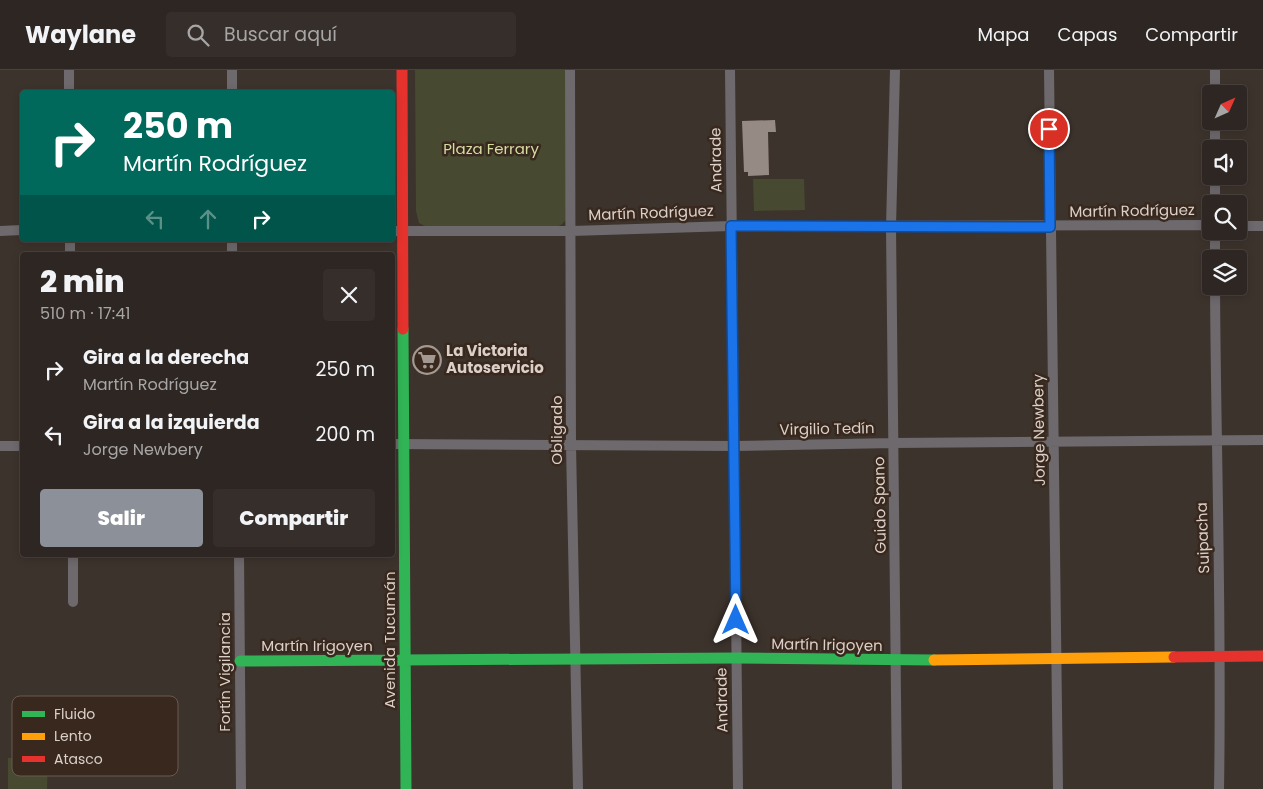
<!DOCTYPE html>
<html lang="es">
<meta charset="utf-8">
<style>
:root{--surface:#2e2622;--page:#362e2a;--text:#f1f3f6;--muted:#a7a5a5;--line:#494340;--accent:#8c9099}
body{margin:0;font-family:Poppins,sans-serif;background:var(--page);color:var(--text);height:100vh;display:flex;flex-direction:column;font-size:19px;white-space:nowrap}
*{box-sizing:border-box;margin:0}
p{font-size:16px;color:var(--muted)}
.icon{flex:none;width:28px;height:28px;fill:none;stroke:currentColor;stroke-width:2;stroke-linecap:round;stroke-linejoin:round}
.map{position:relative;flex:1;overflow:hidden}
.panel{position:absolute;left:20px;top:182px;width:375px;height:305px;display:flex;flex-direction:column;background:var(--surface);border-radius:5px;box-shadow:0 2px 8px #0003,0 0 0 1px var(--line)}
.panel>*{flex:none}
.top-card{position:absolute;left:20px;top:20px;width:375px;height:152px;border-radius:5px;box-shadow:0 2px 8px #0003,0 0 0 1px var(--line);background:#00695c;color:#fff;overflow:hidden}
.needle{width:32px;rotate:45deg}
.controls{position:absolute;left:1202px;top:15px;display:grid;gap:10px}
.controls a{display:grid;place-items:center;width:45px;height:45px;border-radius:5px;background:var(--surface);box-shadow:0 2px 8px #0003,0 0 0 1px var(--line);font-size:25px}
.pin{position:absolute;display:grid;place-items:center;width:42px;height:42px;color:#fff;margin:-21px;border:2px solid #fff;border-radius:50%;box-shadow:0 1px 5px #0007}
.me{position:absolute;width:55px;margin:-28px;rotate:0deg;stroke-linejoin:round;filter:drop-shadow(0 0 4px #0008)}
.turn{display:flex;align-items:center;gap:18px;height:105px;padding:0 20px;font-size:22px}
.turn .icon{width:65px;height:65px;stroke-width:2.5}
.turn b{display:block;font-size:35px;line-height:42px}
.lanes{display:flex;align-items:center;height:48px;padding:0 20px;background:#0003;justify-content:center;gap:25px;direction:ltr}
.lanes .off{opacity:.35}
.round{display:grid;place-items:center;flex:none;width:52px;height:52px;border-radius:5px;background:var(--page)}
.overview{display:flex;align-items:center;justify-content:space-between;height:85px;padding:0 20px}
h1{font-size:30px;font-weight:800;line-height:38px}
.primary-button{display:flex;gap:10px;margin-top:auto;padding:10px 20px}
.primary-button a{flex:1;height:58px;border-radius:5px;background:var(--accent);color:#fff;font-size:20px;font-weight:800;line-height:58px;text-align:center}
.primary-button a+a{background:var(--page);color:var(--text)}
ul{padding:0;list-style:none}
li{display:flex;align-items:center;gap:15px;height:65px;padding:0 20px}
li div{flex:1}
li b{display:block;font-size:19px}
li em{font-style:normal}
header{display:flex;align-items:center;gap:30px;box-sizing:border-box;height:70px;padding:0 25px;background:var(--surface);border-bottom:1px solid var(--line)}
header strong{font-size:24px}
nav{display:flex;gap:28px;margin-inline-start:auto;font-size:18px}
.search{width:350px;height:45px;background:var(--page);display:flex;align-items:center;gap:12px;box-sizing:border-box;padding:0 18px;border-radius:5px;color:var(--muted);font-size:19px}
.map>svg:first-child{display:block}
.green{fill:#474930}
.building{fill:#968b84}
.lines{fill:none;stroke-linecap:round;stroke-linejoin:round}
.street{stroke:#6d696c;stroke-width:10}
.fast{stroke:#30b455;stroke-width:11}
.slow{stroke:#ff9f0a;stroke-width:11}
.jam{stroke:#e5322d;stroke-width:11}
.route-casing{stroke:#114b97;stroke-width:12}
.route{stroke:#1a73e8;stroke-width:9}
.labels{text-anchor:middle;stroke-width:5;stroke-linejoin:round;paint-order:stroke}
.park-label{font-size:15px;fill:#d4dca0;stroke:#38281d}
.street-label{font-size:15px;fill:#dbd0c9;stroke:#38281d}
.poi-label{font-size:15px;font-weight:bold;fill:#dbd0c9;stroke:#38281d;text-anchor:start}
.key{fill:#38281d;stroke:#695a51;stroke-width:1}
.key-label{font-size:14px;fill:#dbd0c9}
</style>
<header>
<strong>Waylane</strong>
<div class="search"><svg class="icon" aria-label="search" viewBox="0 0 24 24"><circle cx="10" cy="10" r="6"/><path d="M15 15l6 6"/></svg>Buscar aquí</div>
<nav><a>Mapa</a><a>Capas</a><a>Compartir</a></nav>
</header>
<div class="map">
<svg width="1263" height="719" viewBox="0 0 1263 719">
<rect width="100%" height="100%" fill="#3d332d"/>
<path class="green" d="M 415,0 L 566,0 L 567,149 L 561,155 L 556,157 L 429,158 L 419,153 L 416,141 Z
M 753,109 L 804,109 L 805,140 L 754,141 Z
M 8,688 L 48,689 L 47,719 L 8,719 Z"/>
<path class="building" d="M 775,50 L 776,62 L 768,62 L 769,105 L 748,106 L 748,102 L 744,102 L 742,51 Z"/>
<g class="lines">
<path class="street" d="M 69,0 L 69,22
M 570,0 L 571,375 L 578,719
M 730,0 L 738,719
M 895,0 L 891,157 L 897,719
M 1049,0 L 1058,719
M 1215,0 L 1215,24
M 232,22 L 232,0
M 1215,51 L 1215,79
M 1215,106 L 1215,134
M 1239,156 L 1263,156
M 0,161 L 22,160
M 392,161 L 572,161 L 731,156 L 1211,155
M 1215,161 L 1215,189
M 70,170 L 70,185
M 232,170 L 232,185
M 1215,216 C 1216,384 1222,551 1219,719
M 392,374 L 735,376 L 894,373 L 1263,370
M 0,376 L 22,376
M 239,485 L 241,719
M 73,532 L 73,485"/>
<path class="fast" d="M 403,259 L 406,719
M 240,591 L 736,588 L 934,590"/>
<path class="slow" d="M 934,590 L 1174,587"/>
<path class="jam" d="M 402,0 L 403,259
M 1174,587 L 1263,586"/>
</g>
<g class="lines">
<defs>
<path id="route" d="M 736,550 L 731,156 L 1050,157 L 1049,59"/>
</defs>
<use href="#route" class="route-casing"/>
<use href="#route" class="route"/>
</g>
<defs>
<symbol id="supermarket-ring" viewBox="-11 -11 22 22"><circle r="9.5" fill="#38281d" stroke="#a49992" stroke-width="1.5"/><path d="M-6-5.5h2.5l.6 2H6L4.5 2H-2.5L-4.4-4H-6ZM-1.5 3.2a1.3 1.3 0 1 0 .1 0ZM3 3.2a1.3 1.3 0 1 0 .1 0Z" fill="#a49992"/></symbol>
</defs>
<g fill-rule="evenodd">
<use href="#supermarket-ring" x="411" y="274" width="32" height="32"/>
</g>
<g class="labels">
<g class="park-label">
<text x="491" y="84">Plaza Ferrary</text>
</g>
<g class="street-label">
<text transform="translate(716 90) rotate(-91)" y="5">Andrade</text>
<text transform="translate(1132 141) rotate(-1)" y="5">Martín Rodríguez</text>
<text transform="translate(651 143) rotate(-2)" y="5">Martín Rodríguez</text>
<text transform="translate(827 359) rotate(-1)" y="5">Virgilio Tedín</text>
<text transform="translate(557 360) rotate(-90)" y="5">Obligado</text>
<text transform="translate(1039 360) rotate(-91)" y="5">Jorge Newbery</text>
<text transform="translate(880 435) rotate(-91)" y="5">Guido Spano</text>
<text transform="translate(1203 468) rotate(-92)" y="5">Suipacha</text>
<text transform="translate(390 570) rotate(-90)" y="5">Avenida Tucumán</text>
<text transform="translate(827 575) rotate(1)" y="5">Martín Irigoyen</text>
<text x="317" y="581">Martín Irigoyen</text>
<text transform="translate(225 602) rotate(-90)" y="5">Fortín Vigilancia</text>
<text transform="translate(722 630) rotate(-91)" y="5">Andrade</text>
</g>
<g class="poi-label">
<text x="446" y="286">La Victoria<tspan x="446" dy="17">Autoservicio</tspan></text>
</g>
</g>
<rect x="12" y="626" width="166" height="80" rx="8" class="key"/>
<rect x="22" y="641" width="23" height="6" fill="#30b455"/>
<rect x="22" y="663" width="23" height="7" fill="#ff9f0a"/>
<rect x="22" y="686" width="23" height="6" fill="#e5322d"/>
<g class="key-label">
<text x="54" y="649">Fluido</text>
<text x="54" y="671">Lento</text>
<text x="54" y="694">Atasco</text>
</g>
</svg>
<div class="controls">
<a><svg class="needle" viewBox="-14 -14 28 28"><path d="M0-13l5 13h-10z" fill="#e53935"/><path d="M0 13l5-13h-10z" fill="#a7a5a5"/></svg></a>
<a><svg class="icon" aria-label="sound" viewBox="0 0 24 24"><path d="M4 9h4l5-4v14l-5-4H4zM17 9q2 3 0 6"/></svg></a>
<a><svg class="icon" aria-label="search" viewBox="0 0 24 24"><circle cx="10" cy="10" r="6"/><path d="M15 15l6 6"/></svg></a>
<a><svg class="icon" aria-label="layers" viewBox="0 0 24 24"><path d="M12 4l9 5-9 5-9-5zM3 14l9 5 9-5"/></svg></a>
</div>
<div class="pin" style="left:1049px;top:59px;background:#d93025"><svg class="icon" aria-label="arrive" viewBox="0 0 24 24"><path d="M6 21V4h12l-3 4 3 4H6"/></svg></div>
<svg class="me" style="left:736px;top:550px" viewBox="-20 -20 40 40"><path d="M0-17L14 15 0 8-14 15z" fill="#1a73e8" stroke="#fff" stroke-width="4"/></svg>
<div class="top-card">
<div class="turn"><svg class="icon" aria-label="right" viewBox="0 0 24 24"><path d="M7 20v-9h11M14 6l5 5-5 5"/></svg><div><b>250 m</b>Martín Rodríguez</div></div>
<div class="lanes"><svg class="icon off" aria-label="left" viewBox="0 0 24 24"><path d="M17 20v-9H6M10 6l-5 5 5 5"/></svg><svg class="icon off" aria-label="ahead" viewBox="0 0 24 24"><path d="M12 20V5M6 11l6-6 6 6"/></svg><svg class="icon" aria-label="right" viewBox="0 0 24 24"><path d="M7 20v-9h11M14 6l5 5-5 5"/></svg></div>
</div>
<section class="panel">
<div class="overview"><div><h1>2 min</h1><p>510 m · 17:41</p></div><a class="round"><svg class="icon" aria-label="close" viewBox="0 0 24 24"><path d="M6 6l12 12M18 6L6 18"/></svg></a></div>
<ul>
<li><svg class="icon" aria-label="right" viewBox="0 0 24 24"><path d="M7 20v-9h11M14 6l5 5-5 5"/></svg><div><b>Gira a la derecha</b><p>Martín Rodríguez</p></div><em>250 m</em></li>
<li><svg class="icon" aria-label="left" viewBox="0 0 24 24"><path d="M17 20v-9H6M10 6l-5 5 5 5"/></svg><div><b>Gira a la izquierda</b><p>Jorge Newbery</p></div><em>200 m</em></li>
</ul>
<div class="primary-button"><a>Salir</a><a>Compartir</a></div>
</section>
</div>
